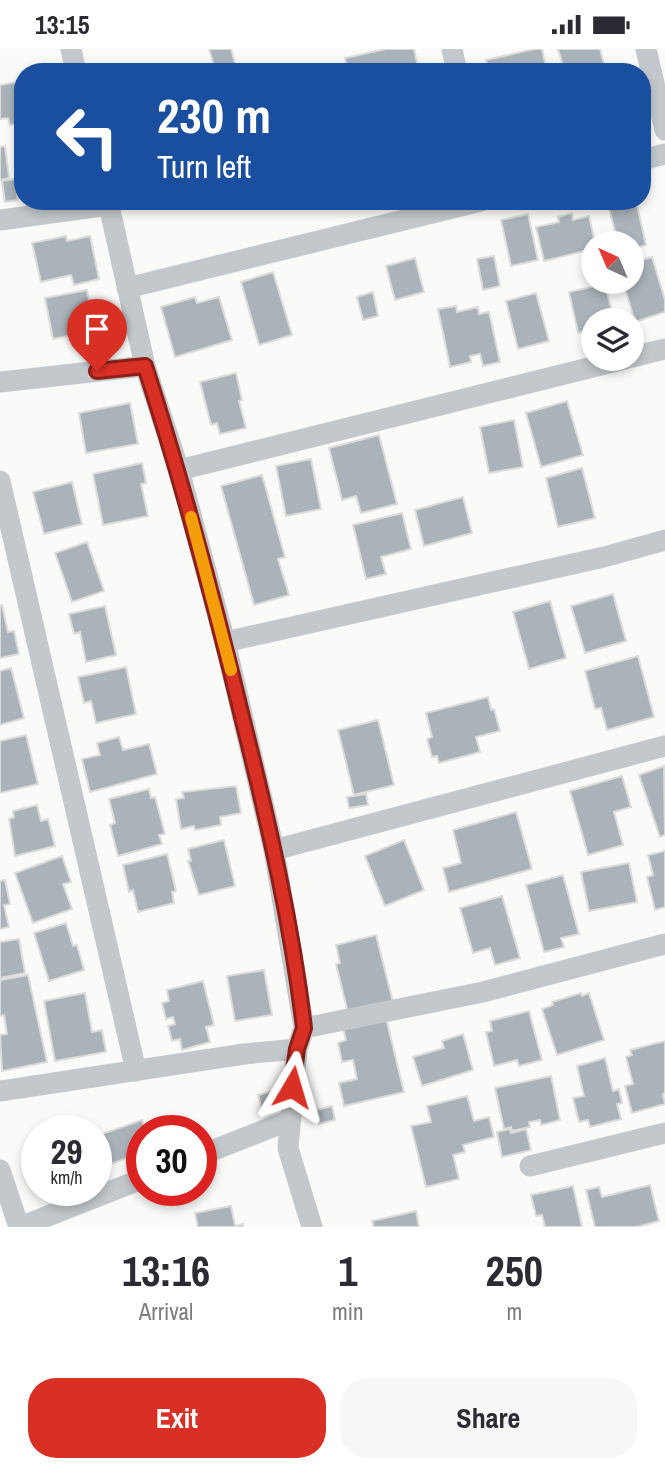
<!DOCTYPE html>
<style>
:root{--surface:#fff;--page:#f7f7f7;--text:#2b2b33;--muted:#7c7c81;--accent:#d93025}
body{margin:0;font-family:"Archivo Narrow",sans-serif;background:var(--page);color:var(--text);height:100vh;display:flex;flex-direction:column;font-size:26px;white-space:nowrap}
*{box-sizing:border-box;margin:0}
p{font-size:23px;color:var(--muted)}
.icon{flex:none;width:38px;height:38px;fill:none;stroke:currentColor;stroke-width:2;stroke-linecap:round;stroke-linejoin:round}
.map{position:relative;height:1178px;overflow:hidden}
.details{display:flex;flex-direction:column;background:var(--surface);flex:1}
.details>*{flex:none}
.guide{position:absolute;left:14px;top:14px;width:637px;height:147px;border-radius:28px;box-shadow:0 4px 10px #0003;background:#1a4fa0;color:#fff;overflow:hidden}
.needle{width:46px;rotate:316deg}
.buttons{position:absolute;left:581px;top:182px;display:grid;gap:14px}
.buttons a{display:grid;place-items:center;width:63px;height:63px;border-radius:50%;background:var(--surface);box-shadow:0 4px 10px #0003;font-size:35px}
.speed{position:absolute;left:21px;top:1066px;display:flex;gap:14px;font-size:35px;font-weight:700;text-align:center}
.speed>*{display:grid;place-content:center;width:91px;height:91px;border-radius:50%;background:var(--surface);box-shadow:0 4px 10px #0003;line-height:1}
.speed small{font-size:18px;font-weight:400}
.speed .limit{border:10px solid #d22;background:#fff;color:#111}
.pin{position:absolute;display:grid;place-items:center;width:60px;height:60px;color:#fff;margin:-72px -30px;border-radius:50% 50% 50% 0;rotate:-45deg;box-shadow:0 0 7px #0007}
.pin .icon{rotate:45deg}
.me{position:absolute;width:77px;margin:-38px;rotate:7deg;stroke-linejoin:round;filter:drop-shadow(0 0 5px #0008)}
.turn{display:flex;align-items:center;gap:24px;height:147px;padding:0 28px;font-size:32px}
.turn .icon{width:91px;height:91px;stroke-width:2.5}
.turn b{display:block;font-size:49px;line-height:60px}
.eta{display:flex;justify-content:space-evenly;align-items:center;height:119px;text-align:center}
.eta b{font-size:42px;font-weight:700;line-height:49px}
.primary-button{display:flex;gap:14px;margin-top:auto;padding:14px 28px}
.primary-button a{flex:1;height:80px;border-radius:28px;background:var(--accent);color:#fff;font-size:28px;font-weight:700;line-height:80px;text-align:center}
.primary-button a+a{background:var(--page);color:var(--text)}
.status{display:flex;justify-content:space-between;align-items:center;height:49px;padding:0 35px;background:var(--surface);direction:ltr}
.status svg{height:19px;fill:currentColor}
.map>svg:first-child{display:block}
.building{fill:#aab3b9;stroke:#dcdcda;stroke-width:2}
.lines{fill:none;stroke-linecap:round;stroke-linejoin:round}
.street{stroke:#c3c8cc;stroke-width:21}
.route-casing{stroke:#8d1f18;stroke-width:18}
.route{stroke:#d93025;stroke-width:12}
.slow{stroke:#f59e0b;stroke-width:12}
</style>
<div class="status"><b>13:15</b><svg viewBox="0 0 49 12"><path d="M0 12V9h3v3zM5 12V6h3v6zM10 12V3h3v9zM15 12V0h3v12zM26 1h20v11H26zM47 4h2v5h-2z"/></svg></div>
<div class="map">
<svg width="665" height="1178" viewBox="0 0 665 1178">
<rect width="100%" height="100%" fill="#fafaf8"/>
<path class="building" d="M 209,0 L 231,0 L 236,18 L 216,23 Z
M 386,0 L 414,0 L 419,23 L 348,23 L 345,9 Z
M 535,0 L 542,0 L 547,23 L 488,23 L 486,11 Z
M 558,0 L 600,0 L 606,23 L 570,23 L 569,15 L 563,17 Z
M 23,32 L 23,74 L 10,76 L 8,69 L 0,70 L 0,36 Z
M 5,97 L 9,129 L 0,131 L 0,98 Z
M 15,130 L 18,151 L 5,153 L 2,132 Z
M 613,152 L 636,152 L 646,196 L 632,200 L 632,194 L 625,194 L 625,191 L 618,193 L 609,160 L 614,156 Z
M 572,164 L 573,171 L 589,167 L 595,194 L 593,194 L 593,200 L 544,212 L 536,178 L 559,173 L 558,168 Z
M 528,165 L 538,211 L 511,217 L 501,171 Z
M 66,187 L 67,192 L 90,187 L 99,230 L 74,236 L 71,226 L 41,233 L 32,194 Z
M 494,207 L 500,237 L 483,241 L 477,210 Z
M 652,208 L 665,251 L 665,263 L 635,273 L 623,233 L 632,233 L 632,214 Z
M 415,209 L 424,243 L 395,251 L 386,217 Z
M 273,223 L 292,286 L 259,296 L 241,233 Z
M 605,235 L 614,271 L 593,271 L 593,280 L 578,284 L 569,243 Z
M 87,241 L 95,282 L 53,290 L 45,249 Z
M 373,243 L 378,267 L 363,271 L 357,248 Z
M 536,244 L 549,292 L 518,300 L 506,252 Z
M 195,248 L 197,254 L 219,248 L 232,291 L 175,308 L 161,258 Z
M 456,257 L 457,263 L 478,258 L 479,265 L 489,263 L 500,313 L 483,317 L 480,305 L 470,307 L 471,313 L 450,318 L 438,260 Z
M 236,324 L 242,351 L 239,352 L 246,379 L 220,385 L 217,374 L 211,376 L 200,333 Z
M 567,352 L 583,406 L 541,418 L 526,364 Z
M 130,354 L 138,395 L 86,404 L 79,364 Z
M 514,371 L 523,418 L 489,424 L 480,378 Z
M 379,386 L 397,455 L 361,464 L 356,447 L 342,451 L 329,399 Z
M 311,410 L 321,460 L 286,467 L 276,417 Z
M 142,414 L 146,434 L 141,435 L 148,467 L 103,476 L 93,425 Z
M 582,419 L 595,469 L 558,478 L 546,429 Z
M 262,426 L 285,508 L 278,510 L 289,546 L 254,556 L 221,437 Z
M 72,433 L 82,475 L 44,485 L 33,443 Z
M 463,448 L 472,484 L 424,497 L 415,461 Z
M 402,464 L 411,500 L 381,508 L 386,525 L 366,530 L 353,476 Z
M 87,493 L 104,542 L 72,553 L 55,504 Z
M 613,545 L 626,592 L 585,604 L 571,557 Z
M 550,552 L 566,609 L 529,620 L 513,563 Z
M 2,556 L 8,583 L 14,582 L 19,605 L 0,609 L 0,557 Z
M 105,557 L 116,606 L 86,613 L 80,583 L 74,585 L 69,565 Z
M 638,607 L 654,668 L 607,681 L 601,659 L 595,660 L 585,622 Z
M 126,618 L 136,665 L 96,674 L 91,652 L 84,654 L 78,628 Z
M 11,619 L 24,669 L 0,676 L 0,622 Z
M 488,648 L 491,661 L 494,660 L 500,682 L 476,688 L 480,703 L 439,714 L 437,707 L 432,708 L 427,690 L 432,688 L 426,664 Z
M 378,671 L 394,736 L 354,746 L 338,681 Z
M 26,686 L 38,735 L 0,744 L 0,692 Z
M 119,688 L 123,701 L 149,695 L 157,725 L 90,743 L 82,710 L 100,706 L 97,694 Z
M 664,717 L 665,786 L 660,788 L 639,726 Z
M 622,727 L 631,758 L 614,763 L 623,796 L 588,806 L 570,742 Z
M 236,737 L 241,764 L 220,768 L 221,776 L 195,781 L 194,777 L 181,780 L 176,750 L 184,749 L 182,743 Z
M 149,740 L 151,749 L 155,748 L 165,785 L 159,786 L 162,795 L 118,807 L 110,776 L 115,774 L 109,750 Z
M 366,745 L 368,756 L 349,759 L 347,748 Z
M 37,756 L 41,772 L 48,770 L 55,797 L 15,807 L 9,770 L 14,768 L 13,762 Z
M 516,763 L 532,820 L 449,843 L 443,819 L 461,814 L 453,781 Z
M 224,791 L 235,837 L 199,846 L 188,812 L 191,812 L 188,800 Z
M 404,791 L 424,841 L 385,857 L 365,807 Z
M 665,802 L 665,858 L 655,861 L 647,828 L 653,826 L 648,806 Z
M 167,805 L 176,842 L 172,843 L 174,854 L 138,863 L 133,841 L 129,843 L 123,816 Z
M 62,807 L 71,833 L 63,835 L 72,860 L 33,874 L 15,824 Z
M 629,814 L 637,853 L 589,862 L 581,823 Z
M 563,826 L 579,885 L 561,889 L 564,898 L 544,903 L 526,836 Z
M 5,831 L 10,855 L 4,856 L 9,878 L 0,880 L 0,832 Z
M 502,847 L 520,909 L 495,916 L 490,899 L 473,904 L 460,859 Z
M 66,874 L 73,897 L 77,896 L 84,921 L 49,932 L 34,884 Z
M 376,886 L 393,953 L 348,964 L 336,915 L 340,914 L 336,896 Z
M 19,890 L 25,924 L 0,929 L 0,893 Z
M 264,921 L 272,966 L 235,972 L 227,927 Z
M 28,926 L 47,1013 L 2,1022 L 0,986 L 7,985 L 4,966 L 0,967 L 0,931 Z
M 203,932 L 214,976 L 206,978 L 210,993 L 182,1001 L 180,990 L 172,992 L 168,977 L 175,975 L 173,968 L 166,970 L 162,954 L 169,952 L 167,941 Z
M 85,944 L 92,983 L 102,981 L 106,1003 L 55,1012 L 44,952 Z
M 581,944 L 582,947 L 589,944 L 604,991 L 557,1006 L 542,960 L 553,956 L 552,953 Z
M 529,962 L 542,1011 L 519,1017 L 517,1011 L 494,1017 L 486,983 L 492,982 L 490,972 Z
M 386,969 L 404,1043 L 344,1057 L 339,1034 L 357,1030 L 353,1011 L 342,1013 L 338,994 L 346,991 L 343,979 Z
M 463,985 L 473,1021 L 422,1037 L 413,1008 L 444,999 L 442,992 Z
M 665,992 L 665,1044 L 663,1045 L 665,1055 L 632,1064 L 625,1037 L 633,1035 L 626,1008 L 632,1006 L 630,1001 Z
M 605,1009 L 613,1042 L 619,1040 L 622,1054 L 617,1055 L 621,1070 L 590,1078 L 588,1071 L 579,1073 L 573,1049 L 584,1047 L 577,1017 Z
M 551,1027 L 560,1071 L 541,1076 L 540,1071 L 529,1073 L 530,1078 L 512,1082 L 511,1078 L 504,1080 L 495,1039 Z
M 273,1042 L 278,1059 L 263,1063 L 258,1046 Z
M 467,1047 L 474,1072 L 489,1068 L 494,1088 L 463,1096 L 465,1103 L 453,1106 L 459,1130 L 426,1138 L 411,1077 L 431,1073 L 427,1057 Z
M 332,1057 L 335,1071 L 319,1075 L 316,1061 Z
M 142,1071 L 145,1082 L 142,1082 L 142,1104 L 96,1120 L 96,1087 Z
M 510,1080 L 511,1084 L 526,1080 L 531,1101 L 502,1108 L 497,1083 Z
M 650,1136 L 659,1172 L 637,1178 L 595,1178 L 586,1141 L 599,1138 L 602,1148 Z
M 573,1137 L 582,1178 L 545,1178 L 542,1166 L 536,1167 L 531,1146 Z
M 231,1157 L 235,1177 L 243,1175 L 243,1178 L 198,1178 L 195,1164 Z
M 416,1162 L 419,1178 L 374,1178 L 372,1172 Z"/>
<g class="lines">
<path class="street" d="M 71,0 L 76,23
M 452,0 L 457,23
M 646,0 L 665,81
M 642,111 L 665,105
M 108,152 L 145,317 L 179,421 L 225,593 L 274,801 L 304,979 L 297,1000 L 288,1099 L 312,1178
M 0,171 L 109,156
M 127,239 L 481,152
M 632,308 L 665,300
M 0,333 L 145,317
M 179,421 L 625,310
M 0,432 L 136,1022
M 225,593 L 604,508 L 665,491
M 274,801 L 665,697
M 304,979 L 483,943 L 665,895
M 0,1042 L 244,1005 L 297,1000
M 201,1106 L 290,1071
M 530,1117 L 665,1084
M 0,1121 L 19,1178
M 20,1178 L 142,1130"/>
</g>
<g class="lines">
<defs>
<path id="route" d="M 97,322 L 145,317 C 183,435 215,555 244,676 C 269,776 292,877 304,979 L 297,1000 L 292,1038"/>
</defs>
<use href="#route" class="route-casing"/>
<use href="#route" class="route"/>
<path class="slow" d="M 191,468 L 231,621"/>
</g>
</svg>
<div class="buttons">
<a><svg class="needle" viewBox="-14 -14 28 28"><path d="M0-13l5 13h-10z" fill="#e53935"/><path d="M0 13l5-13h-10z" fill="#7c7c81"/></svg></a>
<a><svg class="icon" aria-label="layers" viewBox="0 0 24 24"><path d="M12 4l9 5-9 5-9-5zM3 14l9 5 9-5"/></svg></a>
</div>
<div class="speed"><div>29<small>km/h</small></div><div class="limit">30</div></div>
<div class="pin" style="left:97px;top:322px;background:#d93025"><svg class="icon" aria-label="arrive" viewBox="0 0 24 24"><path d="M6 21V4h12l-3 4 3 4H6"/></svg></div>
<svg class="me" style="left:292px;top:1038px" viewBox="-20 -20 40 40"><path d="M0-17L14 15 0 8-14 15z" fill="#d93025" stroke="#fff" stroke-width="4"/></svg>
<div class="guide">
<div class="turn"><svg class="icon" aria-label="left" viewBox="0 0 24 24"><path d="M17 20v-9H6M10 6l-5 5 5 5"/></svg><div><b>230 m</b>Turn left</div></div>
</div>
</div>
<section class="details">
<div class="eta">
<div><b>13:16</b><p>Arrival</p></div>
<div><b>1</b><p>min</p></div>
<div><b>250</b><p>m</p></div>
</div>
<div class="primary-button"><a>Exit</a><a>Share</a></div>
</section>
